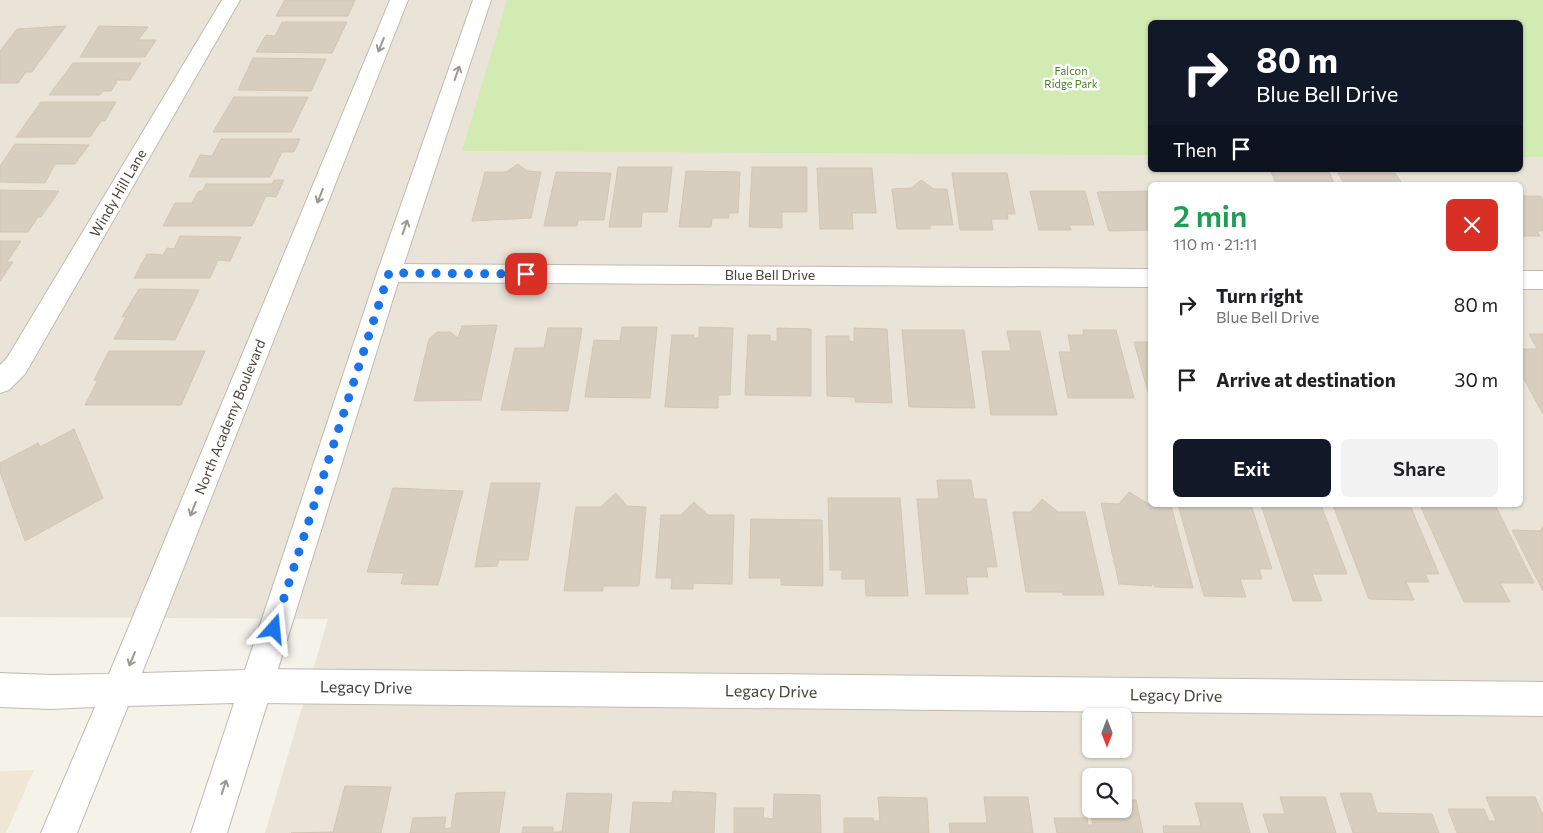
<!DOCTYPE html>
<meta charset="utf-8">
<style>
:root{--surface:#fff;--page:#f2f2f2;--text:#202124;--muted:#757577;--accent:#111827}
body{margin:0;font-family:Commissioner,sans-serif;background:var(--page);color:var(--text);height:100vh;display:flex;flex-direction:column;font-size:19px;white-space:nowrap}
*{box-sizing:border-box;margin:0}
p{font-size:16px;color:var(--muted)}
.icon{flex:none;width:28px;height:28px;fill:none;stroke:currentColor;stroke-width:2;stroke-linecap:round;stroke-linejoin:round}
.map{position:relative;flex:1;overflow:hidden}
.sheet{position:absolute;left:1148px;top:182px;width:375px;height:325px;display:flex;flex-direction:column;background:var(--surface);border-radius:8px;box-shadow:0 1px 4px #0004}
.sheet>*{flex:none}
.guide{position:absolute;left:1148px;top:20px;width:375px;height:152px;border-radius:8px;box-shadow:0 1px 4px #0004;background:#111827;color:#fff;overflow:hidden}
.needle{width:32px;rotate:180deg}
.tools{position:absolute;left:1082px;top:708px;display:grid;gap:10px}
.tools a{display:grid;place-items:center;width:50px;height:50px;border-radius:8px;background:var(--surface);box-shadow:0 1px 4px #0004;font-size:25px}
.pin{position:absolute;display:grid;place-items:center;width:42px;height:42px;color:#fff;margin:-21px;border-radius:10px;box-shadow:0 2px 8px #0006}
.me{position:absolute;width:55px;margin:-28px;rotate:18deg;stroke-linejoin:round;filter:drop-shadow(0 0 4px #0008)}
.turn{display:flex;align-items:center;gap:18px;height:105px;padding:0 25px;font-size:22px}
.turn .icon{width:65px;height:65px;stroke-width:2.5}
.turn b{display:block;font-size:35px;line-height:42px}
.then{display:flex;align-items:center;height:48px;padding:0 25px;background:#0003;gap:10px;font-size:19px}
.round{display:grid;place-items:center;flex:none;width:52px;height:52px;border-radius:8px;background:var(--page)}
.headline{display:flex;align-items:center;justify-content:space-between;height:85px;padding:0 25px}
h1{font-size:30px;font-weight:600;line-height:38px;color:#1e9e55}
.primary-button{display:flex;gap:10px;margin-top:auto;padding:10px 25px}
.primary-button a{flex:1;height:58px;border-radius:8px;background:var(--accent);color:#fff;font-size:20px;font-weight:600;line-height:58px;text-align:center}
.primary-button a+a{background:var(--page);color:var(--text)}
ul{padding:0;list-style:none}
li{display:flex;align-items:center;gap:15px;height:75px;padding:0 25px}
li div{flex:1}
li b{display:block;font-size:19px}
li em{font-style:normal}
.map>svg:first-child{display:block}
.residential{fill:#eae4d8;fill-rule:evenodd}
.education{fill:#efe7d4}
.green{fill:#d1ebb2}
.building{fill:#d8cebf;stroke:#d3c6b2}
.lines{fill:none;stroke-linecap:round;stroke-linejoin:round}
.minor-casing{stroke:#c2baac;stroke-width:2}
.tertiary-casing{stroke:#c2baac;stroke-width:2}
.minor{fill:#fff;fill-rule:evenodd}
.tertiary{fill:#fff;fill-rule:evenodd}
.oneway{stroke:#9b9892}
.route{stroke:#1a73e8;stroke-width:9;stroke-dasharray:0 16.2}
.labels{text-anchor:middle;stroke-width:5;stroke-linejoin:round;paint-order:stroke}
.far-park-label{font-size:11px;fill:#497f28;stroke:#fff}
.street-label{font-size:14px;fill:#4a4338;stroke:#fff}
.near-street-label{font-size:16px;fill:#4a4338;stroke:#fff}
</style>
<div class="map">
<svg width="1543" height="833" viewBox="0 0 1543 833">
<rect width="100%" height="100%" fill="#f5f2ea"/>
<path class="residential" d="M 0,0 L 1543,0 L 1543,833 L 265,833 L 328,619 L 0,617 ZM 1150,22 L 1520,22 L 1520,170 L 1150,170 ZM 1150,185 L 1520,185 L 1520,505 L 1150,505 ZM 1091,716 L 1124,716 L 1124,749 L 1091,749 ZM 1091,776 L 1124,776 L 1124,809 L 1091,809 Z"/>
<path class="education" d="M 34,770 L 6,833 L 0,833 L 0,771 Z"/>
<path class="green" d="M 507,0 L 1543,0 L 1543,157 L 1520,157 L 1520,22 L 1150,22 L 1150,155 L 462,151 Z"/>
<path class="building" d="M 285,0 L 355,0 L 348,16 L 276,16 Z
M 282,22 L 347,22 L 332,53 L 256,52 L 266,35 L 275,36 Z
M 66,26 L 32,72 L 26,72 L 18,83 L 0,83 L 0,51 L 17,29 Z
M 99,26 L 148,27 L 138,40 L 156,40 L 145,57 L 80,57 Z
M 253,58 L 326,59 L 311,91 L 238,90 Z
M 73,63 L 141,63 L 130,80 L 116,80 L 115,82 L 117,82 L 111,91 L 103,91 L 100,95 L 49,95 Z
M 234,97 L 308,97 L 291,132 L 213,132 Z
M 41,102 L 116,102 L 105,121 L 101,121 L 90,137 L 16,137 Z
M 221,139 L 300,139 L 294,152 L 282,152 L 270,177 L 189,177 L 200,155 L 212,156 Z
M 15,144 L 89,145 L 75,164 L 55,164 L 45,183 L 0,182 L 0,166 Z
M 518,164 L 527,171 L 541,172 L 531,218 L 472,221 L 485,172 L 506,172 Z
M 618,167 L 672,167 L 667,212 L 642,212 L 641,227 L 609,227 Z
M 752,167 L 807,167 L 807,212 L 782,212 L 782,228 L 749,227 Z
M 817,168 L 872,168 L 876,213 L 852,213 L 853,229 L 820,229 Z
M 686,171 L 740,172 L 738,213 L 729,213 L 729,218 L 712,218 L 711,227 L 679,227 Z
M 556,172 L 611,173 L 604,220 L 578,220 L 577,226 L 544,226 Z
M 1271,172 L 1329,172 L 1335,185 L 1277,185 Z
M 952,173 L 1007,173 L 1015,214 L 1007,214 L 1008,219 L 991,219 L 993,230 L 960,230 Z
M 1338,173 L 1395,173 L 1403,185 L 1345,185 Z
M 274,180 L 284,180 L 276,197 L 266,196 L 252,226 L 163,226 L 175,203 L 192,203 L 198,192 L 203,190 L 206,184 L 272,184 Z
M 921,180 L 934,189 L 947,189 L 953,225 L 930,225 L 930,229 L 897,229 L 892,189 L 912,188 Z
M 0,190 L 59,191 L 41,217 L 38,217 L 28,232 L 0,232 Z
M 1030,191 L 1085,191 L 1094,225 L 1069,225 L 1071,230 L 1039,230 Z
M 1150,191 L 1150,230 L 1109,231 L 1097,192 Z
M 1520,196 L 1540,196 L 1543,200 L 1543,231 L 1537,231 L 1540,236 L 1520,236 Z
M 180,236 L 241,237 L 230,261 L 218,260 L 210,278 L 134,278 L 147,254 L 163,255 L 167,248 L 174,249 Z
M 0,241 L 21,241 L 7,262 L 13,262 L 0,281 Z
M 139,289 L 199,290 L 175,340 L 114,339 L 126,317 L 122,317 Z
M 497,325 L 481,400 L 414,401 L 429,339 L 437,332 L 450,332 L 458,338 L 462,326 Z
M 622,327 L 657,327 L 650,398 L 585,397 L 594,340 L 620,341 Z
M 699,327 L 733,328 L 730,395 L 718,395 L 718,408 L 665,407 L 672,335 L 694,335 L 694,338 L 699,338 Z
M 548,328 L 582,328 L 568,411 L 501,410 L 515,348 L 544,348 Z
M 777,328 L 811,329 L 811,396 L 745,395 L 748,335 L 770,335 L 770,341 L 777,341 Z
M 854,328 L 887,329 L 892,403 L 855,402 L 855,397 L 827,396 L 826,336 L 849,336 L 849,341 L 854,342 Z
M 902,330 L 964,330 L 975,408 L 909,407 Z
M 1083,330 L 1116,330 L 1134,398 L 1068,398 L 1059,352 L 1071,352 L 1068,335 L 1084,335 Z
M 1007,331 L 1040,331 L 1057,415 L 991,415 L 982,351 L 1011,351 Z
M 1529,334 L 1543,334 L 1543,414 L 1520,372 L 1520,349 L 1537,349 Z
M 1134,342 L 1150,342 L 1150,399 Z
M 109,351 L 205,351 L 181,405 L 85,405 L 98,380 L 94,380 Z
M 74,429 L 103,498 L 25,541 L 0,472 L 0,463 L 38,443 L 40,447 Z
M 937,480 L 971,480 L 974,499 L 986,499 L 997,567 L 986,567 L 988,577 L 966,577 L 968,594 L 926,594 L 917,499 L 939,499 Z
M 491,483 L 540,483 L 528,560 L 499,560 L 497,566 L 475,567 Z
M 393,488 L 463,491 L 438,585 L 401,584 L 404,573 L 367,572 Z
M 1129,492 L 1150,505 L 1171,505 L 1193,588 L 1155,587 L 1154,584 L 1151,584 L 1152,586 L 1119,584 L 1101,503 L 1119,504 Z
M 616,493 L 627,506 L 646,507 L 639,586 L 603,586 L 603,591 L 564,591 L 576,507 L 601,507 Z
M 828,498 L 900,498 L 908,596 L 866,596 L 865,579 L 842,579 L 842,570 L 830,570 Z
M 1042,499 L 1058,512 L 1085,512 L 1104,595 L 1063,595 L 1062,592 L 1026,592 L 1013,512 L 1031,512 Z
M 694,502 L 708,515 L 734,515 L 732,584 L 693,583 L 693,589 L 671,589 L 672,578 L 656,578 L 661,515 L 681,515 Z
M 1178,505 L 1251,505 L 1272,569 L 1259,569 L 1262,579 L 1240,579 L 1246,597 L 1204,596 Z
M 1261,505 L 1321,505 L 1347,574 L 1312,574 L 1322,601 L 1293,601 Z
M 1333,505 L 1410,505 L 1439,574 L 1425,574 L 1429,582 L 1406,582 L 1414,600 L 1369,599 Z
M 1420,505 L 1495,505 L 1534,583 L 1500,583 L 1510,602 L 1464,602 Z
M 751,519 L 822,520 L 823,586 L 781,585 L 781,578 L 749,578 Z
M 1543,526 L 1543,591 L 1512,530 L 1540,531 Z
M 345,786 L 391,787 L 381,833 L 291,833 L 333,832 Z
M 673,791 L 716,793 L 714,833 L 630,833 L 633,802 L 672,803 Z
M 505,792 L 499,833 L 410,833 L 413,818 L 446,817 L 444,829 L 451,828 L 456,793 Z
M 567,793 L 612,794 L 608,833 L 522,833 L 523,827 L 553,827 L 553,832 L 562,832 Z
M 1340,793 L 1371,793 L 1377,813 L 1432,814 L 1439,833 L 1353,833 Z
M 774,794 L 820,795 L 821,833 L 734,833 L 734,808 L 764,808 L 763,818 L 773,819 Z
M 878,797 L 927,798 L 929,833 L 844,833 L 844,818 L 873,818 L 873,821 L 880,821 Z
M 984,797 L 1028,797 L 1033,833 L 950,833 L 949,823 L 987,823 Z
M 1280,797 L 1325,797 L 1336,833 L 1269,833 L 1263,814 L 1285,814 Z
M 1486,797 L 1535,797 L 1543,815 L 1543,833 L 1457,833 L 1448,809 L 1484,809 L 1489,821 L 1496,821 Z
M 1088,800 L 1091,800 L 1091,809 L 1124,809 L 1124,800 L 1136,800 L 1143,833 L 1057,833 L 1054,818 L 1087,818 L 1088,825 L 1093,825 Z
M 1195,803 L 1242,803 L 1250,833 L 1164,833 L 1163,826 L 1201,826 Z"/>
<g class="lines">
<defs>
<path id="minor" d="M 222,0 L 240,0 L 25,374 L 9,390 L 0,393 L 0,365 L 7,358 Z
M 389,264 L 1150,269 L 1150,287 L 389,282 L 380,280 L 377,273 L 380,266 Z
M 1520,271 L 1543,271 L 1543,289 L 1520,289 Z
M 256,669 L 1543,682 L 1543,716 L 256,703 L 244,698 L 239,686 L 244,674 Z"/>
<path id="tertiary" d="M 390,0 L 408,0 L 142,673 L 245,670 L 377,273 L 473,0 L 491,0 L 401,273 L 227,833 L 191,833 L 234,703 L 128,706 L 77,833 L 41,833 L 95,707 L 51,709 L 0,707 L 0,673 L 51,675 L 109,674 Z"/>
</defs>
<use href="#minor" class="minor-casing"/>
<use href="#tertiary" class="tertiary-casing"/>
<use href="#minor" class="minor"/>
<use href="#tertiary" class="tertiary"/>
</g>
<defs><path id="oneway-shaft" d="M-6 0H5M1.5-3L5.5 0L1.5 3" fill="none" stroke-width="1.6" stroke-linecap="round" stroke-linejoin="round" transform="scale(1.25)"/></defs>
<g class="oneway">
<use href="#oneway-shaft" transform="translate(381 45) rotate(112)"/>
<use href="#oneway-shaft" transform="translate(457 73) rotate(-71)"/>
<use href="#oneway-shaft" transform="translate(320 196) rotate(112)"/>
<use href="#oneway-shaft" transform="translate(405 227) rotate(-71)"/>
<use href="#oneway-shaft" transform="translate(193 509) rotate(112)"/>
<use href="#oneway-shaft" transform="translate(132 659) rotate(113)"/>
<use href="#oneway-shaft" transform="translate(224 787) rotate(-72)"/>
</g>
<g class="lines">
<path class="route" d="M 274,629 L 389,273 L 526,274"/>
</g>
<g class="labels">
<g class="far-park-label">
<text x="1071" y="75">Falcon<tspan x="1071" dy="13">Ridge Park</tspan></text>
</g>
<g class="street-label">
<text transform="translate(118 193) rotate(-60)" y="5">Windy Hill Lane</text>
<text x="770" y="280">Blue Bell Drive</text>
<text transform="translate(230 417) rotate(-68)" y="5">North Academy Boulevard</text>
</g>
<g class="near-street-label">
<text transform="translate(366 687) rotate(1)" y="6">Legacy Drive</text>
<text transform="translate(771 691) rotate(1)" y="6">Legacy Drive</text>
<text transform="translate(1176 695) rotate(1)" y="6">Legacy Drive</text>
</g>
</g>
</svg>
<div class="tools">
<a><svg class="needle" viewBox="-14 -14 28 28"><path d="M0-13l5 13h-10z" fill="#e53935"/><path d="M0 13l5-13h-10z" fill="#757577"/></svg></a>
<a><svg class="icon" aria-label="search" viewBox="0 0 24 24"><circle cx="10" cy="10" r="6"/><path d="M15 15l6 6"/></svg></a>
</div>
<div class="pin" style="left:526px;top:274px;background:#d93025"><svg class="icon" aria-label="arrive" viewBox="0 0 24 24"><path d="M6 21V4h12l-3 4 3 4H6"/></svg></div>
<svg class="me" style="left:274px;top:629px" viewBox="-20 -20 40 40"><path d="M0-17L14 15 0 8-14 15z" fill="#1a73e8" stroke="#fff" stroke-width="4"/></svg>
<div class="guide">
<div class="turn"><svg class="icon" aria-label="right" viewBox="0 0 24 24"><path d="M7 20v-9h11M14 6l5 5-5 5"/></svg><div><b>80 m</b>Blue Bell Drive</div></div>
<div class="then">Then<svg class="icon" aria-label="arrive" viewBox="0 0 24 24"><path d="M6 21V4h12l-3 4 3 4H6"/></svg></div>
</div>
<section class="sheet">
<div class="headline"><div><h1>2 min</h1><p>110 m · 21:11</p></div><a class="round" style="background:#d93025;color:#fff"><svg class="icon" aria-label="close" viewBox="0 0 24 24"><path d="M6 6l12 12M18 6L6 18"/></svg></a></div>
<ul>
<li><svg class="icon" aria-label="right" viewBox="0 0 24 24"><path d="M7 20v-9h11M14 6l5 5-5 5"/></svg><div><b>Turn right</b><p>Blue Bell Drive</p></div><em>80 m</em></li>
<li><svg class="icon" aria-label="arrive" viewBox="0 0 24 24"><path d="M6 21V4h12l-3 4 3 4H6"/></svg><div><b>Arrive at destination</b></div><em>30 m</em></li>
</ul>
<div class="primary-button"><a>Exit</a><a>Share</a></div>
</section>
</div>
